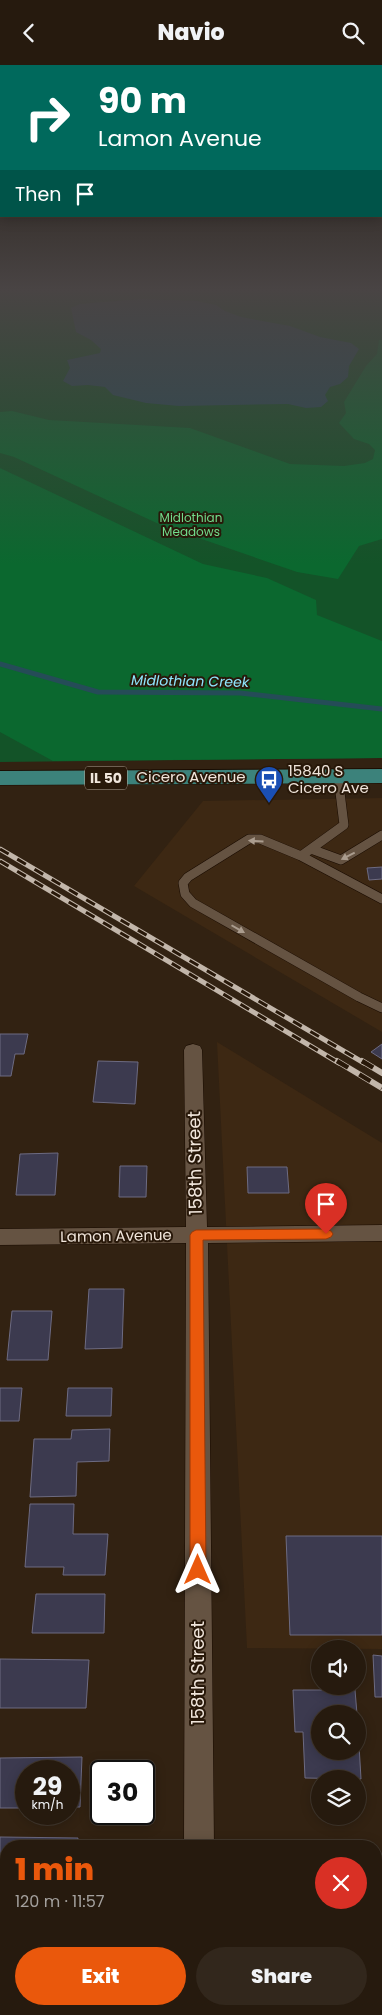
<!DOCTYPE html>
<meta charset="utf-8">
<style>
:root{--surface:#261a0e;--page:#32271c;--text:#f1f3f6;--muted:#a4a19e;--line:#42382e;--accent:#ea580c}
body{margin:0;font-family:Poppins,sans-serif;background:var(--page);color:var(--text);height:100vh;display:flex;flex-direction:column;font-size:19px;white-space:nowrap}
*{box-sizing:border-box;margin:0}
p{font-size:16px;color:var(--muted)}
.icon{flex:none;width:28px;height:28px;fill:none;stroke:currentColor;stroke-width:2;stroke-linecap:round;stroke-linejoin:round}
.map{position:relative;flex:1;overflow:hidden}
.details{position:absolute;left:0px;top:1775px;width:382px;height:175px;display:flex;flex-direction:column;background:var(--surface);border-radius:20px 20px 0 0;box-shadow:0 2px 12px #0003,0 0 0 1px var(--line)}
.details>*{flex:none}
.guide{position:absolute;left:0px;top:0px;width:382px;height:152px;box-shadow:0 2px 12px #0003,0 0 0 1px var(--line);background:#00695c;color:#fff;overflow:hidden}
.controls{position:absolute;left:311px;top:1575px;display:grid;gap:10px}
.controls a{display:grid;place-items:center;width:55px;height:55px;border-radius:50%;background:var(--surface);box-shadow:0 2px 12px #0003,0 0 0 1px var(--line);font-size:25px}
.speed{position:absolute;left:15px;top:1695px;display:flex;gap:10px;font-size:25px;font-weight:700;text-align:center}
.speed>*{display:grid;place-content:center;width:65px;height:65px;border-radius:50%;background:var(--surface);box-shadow:0 2px 12px #0003,0 0 0 1px var(--line);line-height:1}
.speed small{font-size:12px;font-weight:400}
.speed .limit{border:2px solid #111;border-radius:8px;background:#fff;color:#111}
.pin{position:absolute;display:grid;place-items:center;width:42px;height:42px;color:#fff;margin:-51px -21px;border-radius:50% 50% 50% 0;rotate:-45deg;box-shadow:0 0 5px #0007}
.pin .icon{rotate:45deg}
.me{position:absolute;width:55px;margin:-28px;rotate:0deg;stroke-linejoin:round;filter:drop-shadow(0 0 4px #0008)}
.turn{display:flex;align-items:center;gap:18px;height:105px;padding:0 15px;font-size:22px}
.turn .icon{width:65px;height:65px;stroke-width:2.5}
.turn b{display:block;font-size:35px;line-height:42px}
.then{display:flex;align-items:center;height:48px;padding:0 15px;background:#0003;gap:10px;font-size:19px}
.round{display:grid;place-items:center;flex:none;width:52px;height:52px;border-radius:26px;background:var(--page)}
.headline{display:flex;align-items:center;justify-content:space-between;height:85px;padding:0 15px}
h1{font-size:30px;font-weight:800;line-height:38px;color:var(--accent)}
.button{display:flex;gap:10px;margin-top:auto;padding:10px 15px}
.button a{flex:1;height:58px;border-radius:30px;background:var(--accent);color:#fff;font-size:20px;font-weight:800;line-height:58px;text-align:center}
.button a+a{background:var(--page);color:var(--text)}
header{display:flex;justify-content:space-between;align-items:center;height:65px;padding:0 15px;background:var(--surface);font-size:22px;font-weight:800}
.map>svg:first-child{display:block}
.built{fill:#3d2813}
.green{fill:#135328}
.forest{fill:#0b682f}
.water{fill:#254c57}
.lines{fill:none;stroke-linecap:round;stroke-linejoin:round}
.stream{stroke:#254c57;stroke-width:5}
.building{fill:#3c3a4f;stroke:#6d6b82}
.lane-far1-casing{stroke:#190b00;stroke-width:10}
.lane-casing{stroke:#190b00;stroke-width:16}
.street-casing{stroke:#190b00;stroke-width:1}
.primary-casing{stroke:#190b00;stroke-width:1}
.lane-far1{stroke:#655342;stroke-width:9}
.lane{stroke:#655342;stroke-width:15}
.street{fill:#655342;fill-rule:evenodd}
.primary{fill:#3c827b;fill-rule:evenodd}
.rail-far1-casing{stroke:#c2b6aa;stroke-width:5}
.rail-casing{stroke:#c2b6aa;stroke-width:6}
.rail-far1{stroke:#281809;stroke-width:3;stroke-dasharray:10;stroke-linecap:butt}
.rail{stroke:#281809;stroke-width:4.5;stroke-dasharray:13;stroke-linecap:butt}
.oneway{fill:#aa9c8e}
.route{fill:#ea580c;stroke:#983908}
.labels{text-anchor:middle;stroke-width:4;stroke-linejoin:round;paint-order:stroke}
.far-park-label{font-size:12px;fill:#72dc8c;stroke:#281809}
.far-water-label{font-size:14px;font-style:italic;fill:#8fe5fe;stroke:#281809}
.shield{fill:#281809;stroke:#b4a89c;stroke-width:1}
.shield-label{font-size:14px;font-weight:bold;fill:#f0e5db}
.poi-label{font-size:15px;fill:#f0e5db;stroke:#281809;text-anchor:start}
.street-label{font-size:15px;fill:#f0e5db;stroke:#281809}
.near-street-label{font-size:18px;fill:#f0e5db;stroke:#281809}
</style>
<header><svg class="icon" aria-label="back" viewBox="0 0 24 24"><path d="M15 5l-7 7 7 7"/></svg>Navio<svg class="icon" aria-label="search" viewBox="0 0 24 24"><circle cx="10" cy="10" r="6"/><path d="M15 15l6 6"/></svg></header>
<div class="map">
<svg width="382" height="1950" viewBox="0 0 382 1950">
<rect width="100%" height="100%" fill="#322212"/>
<path class="built" d="M 382,733 L 382,967 L 134,821 L 203,736 Z
M 217,977 L 382,1078 L 382,1584 L 247,1583 Z"/>
<path class="green" d="M 0,226 L 382,226 L 382,693 L 0,697 Z"/>
<path class="forest" d="M 379,275 L 382,275 L 382,474 L 359,481 L 338,514 L 297,507 L 161,460 L 14,392 L 0,388 L 0,347 L 12,346 L 49,355 L 190,363 L 290,399 L 344,401 L 365,398 L 373,394 L 375,385 L 369,379 L 354,374 L 339,358 L 346,348 L 344,337 L 366,301 L 377,289 Z
M 0,403 L 203,499 L 267,513 L 316,535 L 317,550 L 382,576 L 382,693 L 53,696 L 0,667 Z"/>
<path class="water" d="M 141,234 L 197,236 L 216,240 L 225,246 L 241,252 L 290,261 L 320,272 L 351,278 L 359,284 L 349,301 L 348,312 L 340,319 L 330,322 L 325,330 L 328,336 L 321,342 L 306,343 L 288,339 L 179,341 L 146,338 L 113,330 L 105,322 L 88,320 L 72,321 L 63,316 L 70,303 L 67,295 L 100,288 L 101,284 L 91,275 L 76,267 L 71,243 L 80,239 Z"/>
<g class="lines">
<path class="stream" d="M 0,599 L 98,627 L 240,628 L 382,644"/>
</g>
<path class="building" d="M 382,802 L 382,814 L 369,815 L 367,803 Z
M 0,969 L 28,969 L 24,989 L 15,989 L 11,1011 L 0,1011 Z
M 382,979 L 382,994 L 371,987 Z
M 98,996 L 138,997 L 135,1039 L 93,1037 Z
M 58,1088 L 55,1130 L 16,1130 L 20,1089 Z
M 120,1101 L 147,1101 L 146,1132 L 119,1132 Z
M 247,1102 L 287,1102 L 289,1128 L 248,1128 Z
M 89,1224 L 124,1224 L 122,1283 L 85,1284 Z
M 12,1246 L 52,1246 L 48,1295 L 7,1295 Z
M 0,1323 L 22,1323 L 19,1356 L 0,1356 Z
M 68,1323 L 112,1323 L 111,1351 L 66,1351 Z
M 110,1364 L 109,1396 L 77,1397 L 76,1431 L 30,1432 L 34,1374 L 71,1374 L 72,1365 Z
M 30,1439 L 74,1439 L 73,1469 L 108,1469 L 105,1510 L 63,1510 L 64,1502 L 25,1502 Z
M 286,1471 L 382,1471 L 382,1570 L 290,1570 Z
M 36,1529 L 105,1529 L 104,1568 L 32,1568 Z
M 373,1590 L 382,1591 L 382,1632 L 375,1632 Z
M 0,1594 L 89,1595 L 86,1643 L 0,1643 Z
M 293,1625 L 355,1625 L 357,1649 L 320,1649 L 320,1686 L 358,1686 L 358,1663 L 361,1714 L 305,1713 L 303,1667 L 295,1667 Z
M 82,1692 L 80,1742 L 69,1742 L 69,1706 L 26,1706 L 26,1743 L 0,1743 L 0,1693 Z
M 0,1772 L 78,1773 L 77,1781 L 6,1781 L 6,1833 L 0,1833 Z
M 376,1905 L 382,1905 L 382,1950 L 369,1950 L 369,1944 L 376,1944 Z"/>
<g class="lines">
<defs>
<path id="lane-far1" d="M 338,711 L 344,760 L 301,791 L 382,834
M 311,784 L 341,795 L 382,770
M 301,791 L 260,774 L 249,774 L 188,812 L 183,818 L 185,829 L 193,838 L 359,932 L 382,943"/>
<path id="lane" d="M 376,1806 L 382,1806"/>
<path id="street" d="M 193,979 L 200,981 L 202,985 L 207,1162 L 382,1160 L 382,1176 L 208,1178 L 214,1781 L 184,1781 L 186,1178 L 0,1180 L 0,1164 L 186,1162 L 184,985 L 186,981 Z
M 183,1944 L 215,1944 L 216,1950 L 184,1950 Z"/>
<path id="primary" d="M 382,704 L 382,718 L 0,720 L 0,706 Z"/>
</defs>
<use href="#lane-far1" class="lane-far1-casing"/>
<use href="#lane" class="lane-casing"/>
<use href="#street" class="street-casing"/>
<use href="#primary" class="primary-casing"/>
<use href="#lane-far1" class="lane-far1"/>
<use href="#lane" class="lane"/>
<use href="#street" class="street"/>
<use href="#primary" class="primary"/>
<defs>
<path id="rail-far1" d="M 0,784 L 364,998
M 0,796 L 339,998"/>
<path id="rail" d="M 337,996 L 382,1023
M 362,996 L 382,1008"/>
</defs>
<use href="#rail-far1" class="rail-far1-casing"/>
<use href="#rail" class="rail-casing"/>
<use href="#rail-far1" class="rail-far1"/>
<use href="#rail" class="rail"/>
</g>
<defs><path id="oneway-solid" d="M-6-.8H1V-3.2L6.5 0L1 3.2V.8H-6Z" transform="scale(1.25)"/></defs>
<g class="oneway">
<use href="#oneway-solid" transform="translate(256 776) rotate(-177)"/>
<use href="#oneway-solid" transform="translate(348 791) rotate(153)"/>
<use href="#oneway-solid" transform="translate(238 864) rotate(30)"/>
</g>
<linearGradient id="sky" x2="0" y2="1"><stop stop-color="#1c130a"/><stop offset="0.45" stop-color="#494444"/><stop offset="1" stop-color="#494444" stop-opacity="0"/></linearGradient>
<rect width="382" height="499" fill="url(#sky)"/>
<path class="route" d="M 326,1164 L 331,1166 L 333,1169 L 331,1172 L 326,1174 L 203,1175 L 206,1505 L 203,1510 L 198,1512 L 192,1510 L 190,1505 L 190,1170 L 192,1167 L 196,1165 Z"/>
<defs>
<symbol id="bus-pin" viewBox="-11 -11 22 30"><path d="M0 17L-7.5 6A9.5 9.5 0 1 1 7.5 6Z" fill="#1a4fb4" stroke="#281809"/><path d="M-5-6H5V4H4V6H2V4H-2V6H-4V4H-5ZM-3.5-4V0h7V-4ZM-3.5 1.2v1.5H-2V1.2ZM2 1.2v1.5H3.5V1.2Z" fill="#fff"/></symbol>
</defs>
<g fill-rule="evenodd">
<use href="#bus-pin" x="253" y="699" width="32" height="43"/>
</g>
<g class="labels">
<g class="far-park-label">
<text x="191" y="457">Midlothian<tspan x="191" dy="14">Meadows</tspan></text>
</g>
<g class="far-water-label">
<text transform="translate(190 616) rotate(1)" y="5">Midlothian Creek</text>
</g>
<rect class="shield" x="85" y="701.5" width="42" height="23" rx="4"/>
<g class="shield-label">
<text x="106" y="718">IL 50</text>
</g>
<g class="poi-label">
<text x="288" y="711">15840 S<tspan x="288" dy="17">Cicero Ave</tspan></text>
</g>
<g class="street-label">
<text x="191" y="717">Cicero Avenue</text>
<text transform="translate(116 1171) rotate(-1)" y="5">Lamon Avenue</text>
</g>
<g class="near-street-label">
<text transform="translate(195 1098) rotate(-91)" y="6">158th Street</text>
<text transform="translate(198 1608) rotate(-90)" y="6">158th Street</text>
</g>
</g>
</svg>
<div class="controls">
<a><svg class="icon" aria-label="sound" viewBox="0 0 24 24"><path d="M4 9h4l5-4v14l-5-4H4zM17 9q2 3 0 6"/></svg></a>
<a><svg class="icon" aria-label="search" viewBox="0 0 24 24"><circle cx="10" cy="10" r="6"/><path d="M15 15l6 6"/></svg></a>
<a><svg class="icon" aria-label="layers" viewBox="0 0 24 24"><path d="M12 4l9 5-9 5-9-5zM3 14l9 5 9-5"/></svg></a>
</div>
<div class="speed"><div>29<small>km/h</small></div><div class="limit">30</div></div>
<div class="pin" style="left:326px;top:1169px;background:#d93025"><svg class="icon" aria-label="arrive" viewBox="0 0 24 24"><path d="M6 21V4h12l-3 4 3 4H6"/></svg></div>
<svg class="me" style="left:198px;top:1505px" viewBox="-20 -20 40 40"><path d="M0-17L14 15 0 8-14 15z" fill="#ea580c" stroke="#fff" stroke-width="4"/></svg>
<div class="guide">
<div class="turn"><svg class="icon" aria-label="right" viewBox="0 0 24 24"><path d="M7 20v-9h11M14 6l5 5-5 5"/></svg><div><b>90 m</b>Lamon Avenue</div></div>
<div class="then">Then<svg class="icon" aria-label="arrive" viewBox="0 0 24 24"><path d="M6 21V4h12l-3 4 3 4H6"/></svg></div>
</div>
<section class="details">
<div class="headline"><div><h1>1 min</h1><p>120 m · 11:57</p></div><a class="round" style="background:#d93025;color:#fff"><svg class="icon" aria-label="close" viewBox="0 0 24 24"><path d="M6 6l12 12M18 6L6 18"/></svg></a></div>
<div class="button"><a>Exit</a><a>Share</a></div>
</section>
</div>
